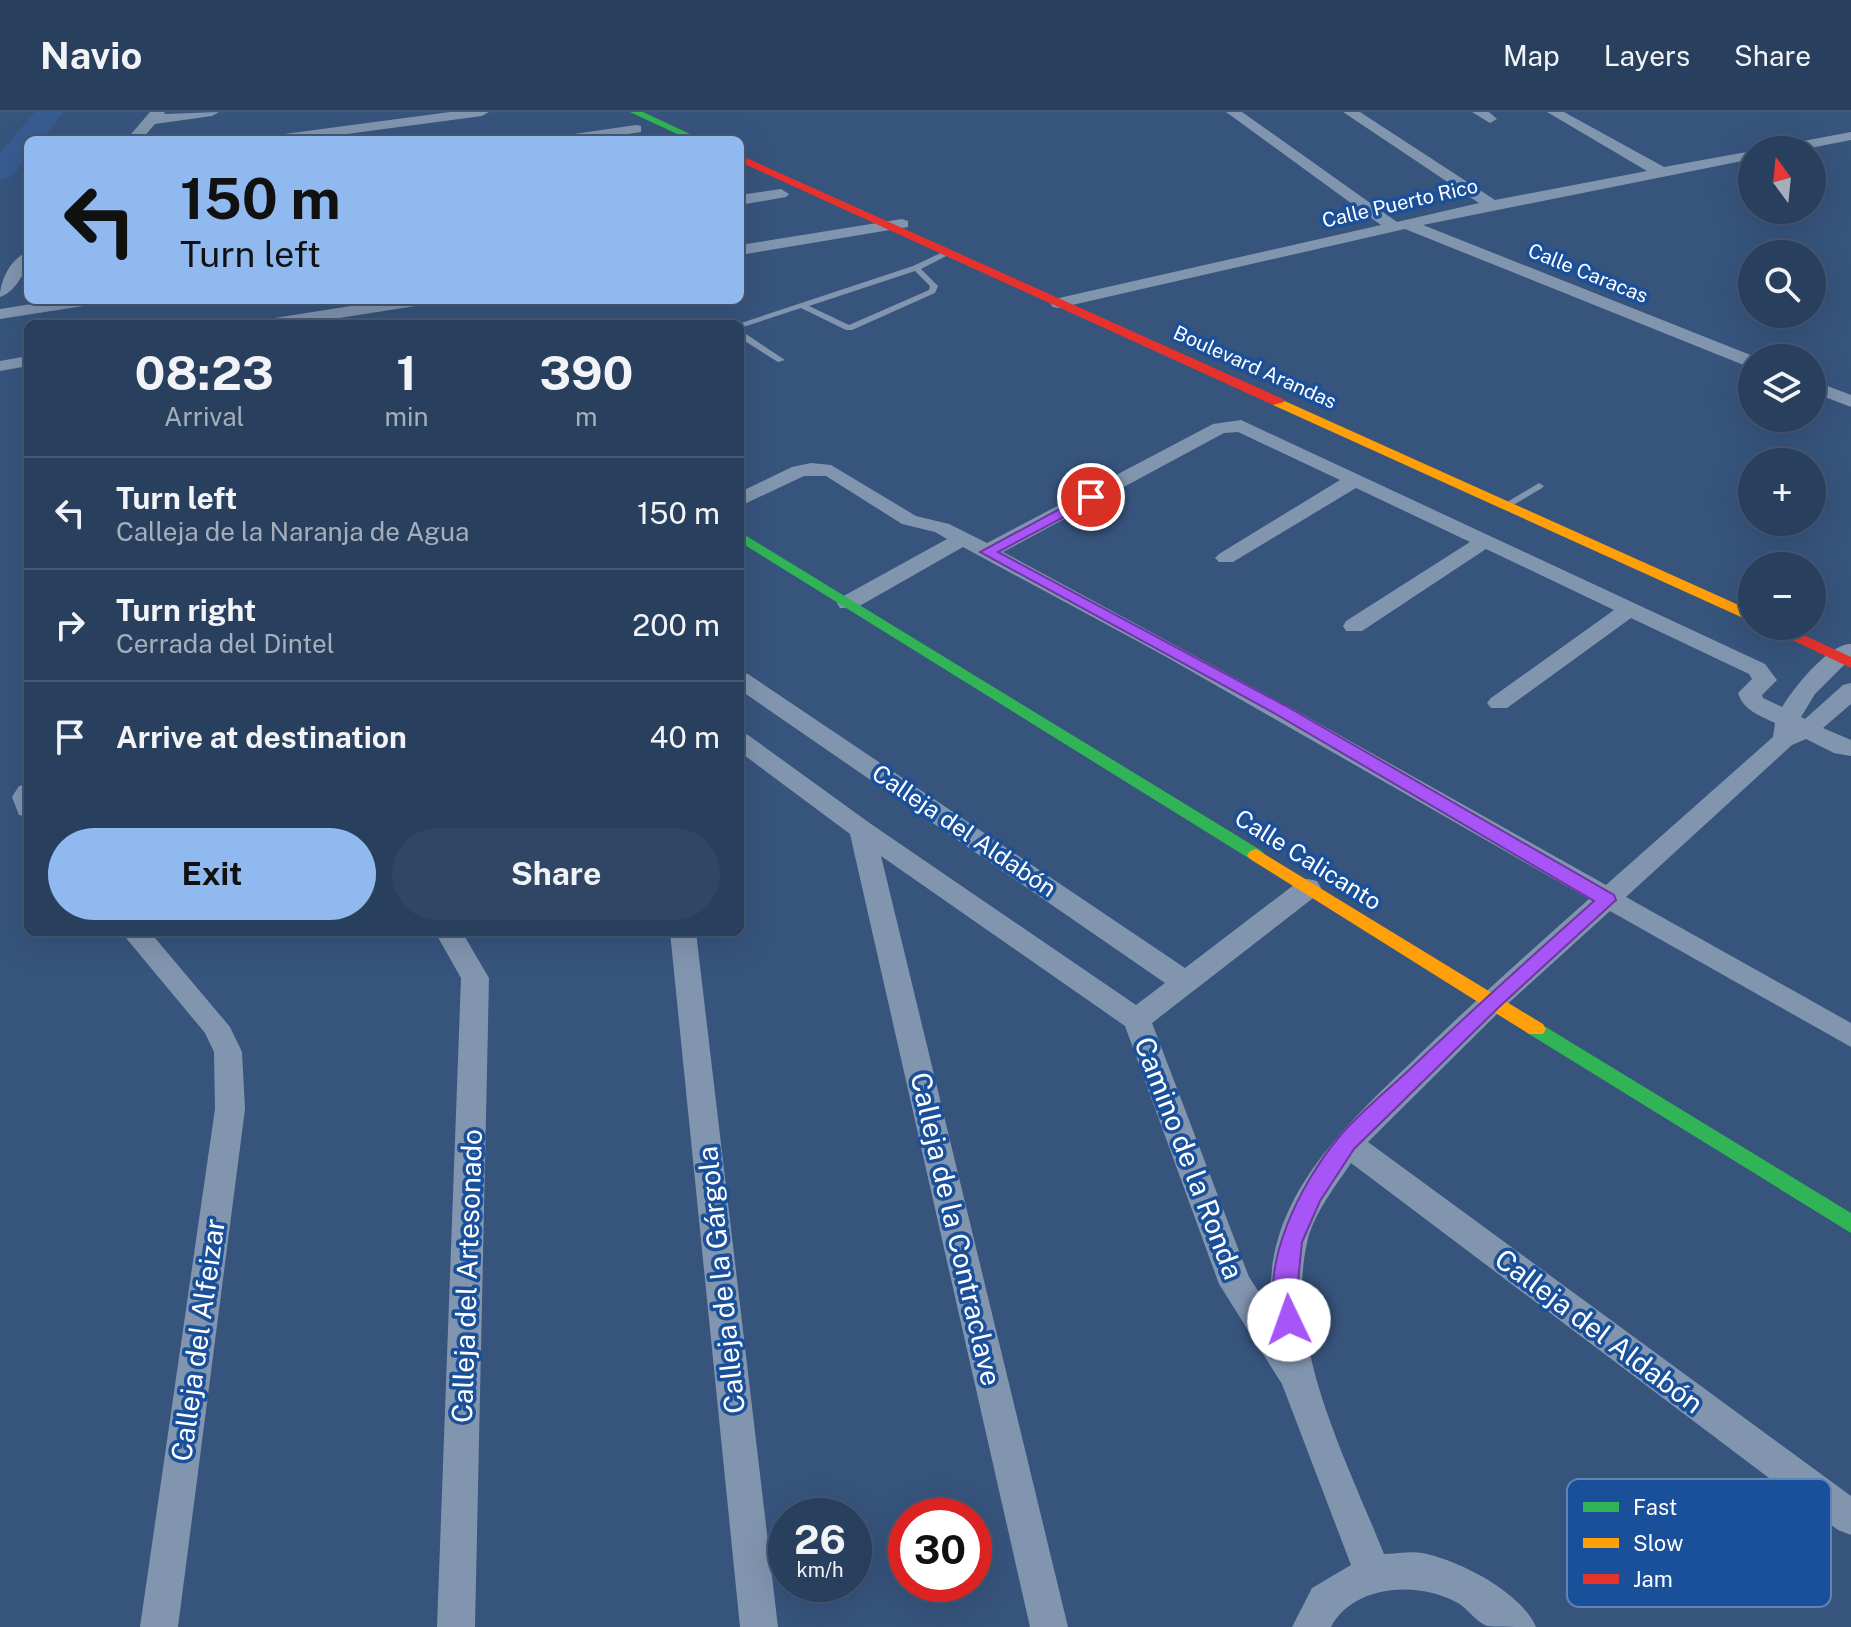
<!DOCTYPE html>
<meta charset="utf-8">
<style>
:root{--surface:#293f5e;--page:#314664;--text:#f1f3f6;--muted:#a5afbc;--line:#455873;--accent:#90b9f0}
body{margin:0;font-family:"Public Sans",sans-serif;background:var(--page);color:var(--text);height:100vh;display:flex;flex-direction:column;font-size:30px;white-space:nowrap}
*{box-sizing:border-box;margin:0}
p{font-size:26px;color:var(--muted)}
.icon{flex:none;width:44px;height:44px;fill:none;stroke:currentColor;stroke-width:2;stroke-linecap:round;stroke-linejoin:round}
.map{position:relative;flex:1;overflow:hidden}
.sheet{position:absolute;left:24px;top:208px;width:720px;height:616px;display:flex;flex-direction:column;background:var(--surface);border-radius:12px;box-shadow:0 8px 32px #0002,0 0 0 2px var(--line)}
.sheet>*{flex:none}
.hud{position:absolute;left:24px;top:24px;width:720px;height:168px;border-radius:12px;box-shadow:0 8px 32px #0002,0 0 0 2px var(--line);background:#90b9f0;color:#111;overflow:hidden}
.needle{width:52px;rotate:345deg}
.fabs{position:absolute;left:1738px;top:24px;display:grid;gap:16px}
.fabs a{display:grid;place-items:center;width:88px;height:88px;border-radius:50%;background:var(--surface);box-shadow:0 8px 32px #0002,0 0 0 2px var(--line);font-size:40px}
.speed{position:absolute;left:768px;top:1386px;display:flex;gap:16px;font-size:40px;font-weight:700;text-align:center}
.speed>*{display:grid;place-content:center;width:104px;height:104px;border-radius:50%;background:var(--surface);box-shadow:0 8px 32px #0002,0 0 0 2px var(--line);line-height:1}
.speed small{font-size:20px;font-weight:400}
.speed .limit{border:12px solid #d22;background:#fff;color:#111}
.pin{position:absolute;display:grid;place-items:center;width:68px;height:68px;color:#fff;margin:-34px;border:4px solid #fff;border-radius:50%;box-shadow:0 2px 8px #0007}
.me{position:absolute;width:88px;margin:-44px;rotate:357deg;stroke-linejoin:round;filter:drop-shadow(0 0 6px #0008)}
.turn{display:flex;align-items:center;gap:28px;height:168px;padding:0 24px;font-size:36px}
.turn .icon{width:104px;height:104px;stroke-width:2.5}
.turn b{display:block;font-size:56px;line-height:68px}
.eta{display:flex;justify-content:space-evenly;align-items:center;height:136px;text-align:center}
.eta b{font-size:48px;font-weight:700;line-height:56px}
.button{display:flex;gap:16px;margin-top:auto;padding:16px 24px}
.button a{flex:1;height:92px;border-radius:48px;background:var(--accent);color:#111;font-size:32px;font-weight:700;line-height:92px;text-align:center}
.button a+a{background:var(--page);color:var(--text)}
ul{padding:0;list-style:none}
li{display:flex;align-items:center;gap:24px;height:112px;padding:0 24px;border-top:2px solid var(--line)}
li div{flex:1}
li b{display:block;font-size:30px}
li em{font-style:normal}
header{display:flex;align-items:center;gap:48px;box-sizing:border-box;height:112px;padding:0 40px;background:var(--surface);border-bottom:2px solid var(--line)}
header strong{font-size:38px}
nav{display:flex;gap:44px;margin-inline-start:auto;font-size:28px}
.map>svg:first-child{display:block}
.lines{fill:none;stroke-linecap:round;stroke-linejoin:round}
.river{fill:#385c91;fill-rule:evenodd}
.lane{fill:#8295af;fill-rule:evenodd}
.street{fill:#8295af;fill-rule:evenodd}
.fast{fill:#30b455;fill-rule:evenodd}
.slow{fill:#ff9f0a;fill-rule:evenodd}
.jam{fill:#e5322d;fill-rule:evenodd}
.route{fill:#a855f7;stroke:#6d37a1;stroke-width:2}
.labels{text-anchor:middle;stroke-width:7;stroke-linejoin:round;paint-order:stroke}
.far-street-label{font-size:20px;fill:#fff;stroke:#1a4f9a}
.street-label{font-size:24px;fill:#fff;stroke:#1a4f9a}
.near-street-label{font-size:28px;fill:#fff;stroke:#1a4f9a}
.key{fill:#1a4f9a;stroke:#5f84b8;stroke-width:2}
.key-label{font-size:22px;fill:#fff}
</style>
<header>
<strong>Navio</strong>
<nav><a>Map</a><a>Layers</a><a>Share</a></nav>
</header>
<div class="map">
<svg width="1851" height="1515" viewBox="0 0 1851 1515">
<rect width="100%" height="100%" fill="#37547d"/>
<g class="lines">
<path class="river" d="M 35,0 L 64,0 L 41,28 L 28,28 C 28,46 19,63 0,68 L 0,41 Z"/>
<path class="lane" d="M 945,139 L 952,141 L 921,157 L 938,174 L 935,181 L 852,218 L 846,218 L 801,196 L 740,216 L 740,212 L 738,212 L 913,154 ZM 915,159 L 930,174 L 929,178 L 849,213 L 809,194 Z
M 740,220 L 743,220 L 785,248 L 778,250 L 740,226 Z
M 1539,371 L 1544,374 L 1542,376 L 1510,395 L 1507,396 L 1502,393 Z"/>
<path class="street" d="M 150,0 L 165,0 L 164,2 L 219,0 L 212,4 L 155,12 L 141,28 L 126,28 Z
M 450,0 L 489,0 L 482,4 L 302,28 L 262,28 L 269,24 Z
M 1226,0 L 1242,0 L 1397,110 L 1479,91 L 1343,0 L 1360,0 L 1495,88 L 1647,59 L 1547,0 L 1564,0 L 1664,55 L 1752,39 L 1752,47 L 1423,113 L 1758,246 L 1752,246 L 1752,255 L 1746,254 L 1405,117 L 1059,196 L 1053,195 L 1050,191 L 1053,187 L 1059,186 L 1381,113 Z
M 1472,0 L 1489,0 L 1497,7 L 1490,11 Z
M 636,13 L 641,14 L 641,20 L 590,28 L 553,28 L 560,24 Z
M 1851,20 L 1851,28 L 1800,38 L 1770,38 L 1777,34 Z
M 781,77 L 789,82 L 786,85 L 740,93 L 740,83 Z
M 902,107 L 908,109 L 908,115 L 740,143 L 740,133 Z
M 28,140 C 28,157 17,179 0,185 C 0,168 11,146 28,140 Z
M 57,188 L 99,188 L 90,193 L 0,207 L 0,197 Z
M 389,188 L 431,188 L 422,193 L 301,212 L 259,212 L 268,207 Z
M 28,244 L 28,254 L 0,259 L 0,249 Z
M 1812,268 L 1851,283 L 1851,295 L 1812,280 Z
M 1241,308 L 1765,552 L 1777,568 L 1762,583 L 1763,586 L 1782,595 C 1793,577 1829,531 1851,532 L 1851,546 L 1815,582 L 1801,605 L 1805,607 L 1843,573 L 1851,571 L 1851,592 L 1823,616 L 1851,628 L 1851,644 L 1834,641 L 1806,627 L 1792,633 L 1626,785 L 1851,911 L 1851,935 L 1610,799 L 1502,897 L 1368,1030 L 1851,1384 L 1851,1423 L 1838,1418 L 1351,1051 C 1335,1075 1313,1102 1307,1131 C 1284,1231 1348,1351 1384,1442 C 1396,1442 1411,1439 1422,1441 C 1459,1448 1521,1480 1536,1515 C 1522,1515 1499,1515 1487,1514 C 1476,1510 1468,1497 1458,1491 C 1419,1469 1354,1472 1331,1515 L 1292,1515 L 1312,1476 L 1351,1453 L 1282,1272 L 1219,1172 L 1125,914 L 881,744 L 1068,1515 L 1030,1515 L 850,722 L 740,640 L 740,620 L 748,623 L 871,712 L 1136,893 L 1165,871 L 740,578 L 740,560 L 748,562 L 1185,856 L 1299,769 L 1308,767 L 1317,769 L 1321,776 L 1317,783 L 1152,911 L 1249,1165 L 1272,1200 C 1259,1085 1352,1008 1426,936 C 1479,885 1534,836 1589,787 L 1163,543 L 963,435 L 856,496 L 840,496 L 837,491 L 840,486 L 947,427 L 935,420 L 902,412 L 826,364 L 804,364 L 740,394 L 740,380 L 792,355 L 811,351 L 831,353 L 916,404 L 949,412 L 987,431 L 1213,312 ZM 1238,320 L 1340,368 L 1219,442 L 1215,446 L 1219,450 L 1233,450 L 1356,376 L 1470,430 L 1346,509 L 1343,514 L 1346,519 L 1362,519 L 1486,437 L 1614,498 L 1491,586 L 1487,591 L 1491,596 L 1507,596 L 1631,506 L 1749,562 L 1752,567 L 1738,581 C 1744,599 1759,603 1775,611 L 1773,625 L 1606,773 L 1293,597 L 1003,440 L 1224,321 Z
M 28,672 L 28,705 L 19,703 L 12,685 L 19,674 Z
M 121,820 L 150,820 L 230,915 L 242,940 L 245,997 L 178,1515 L 140,1515 L 215,997 L 214,940 L 205,921 Z
M 435,820 L 462,820 L 489,866 L 475,1515 L 437,1515 L 461,866 Z
M 670,820 L 696,820 L 778,1515 L 740,1515 Z"/>
<path class="fast" d="M 630,0 L 643,0 L 703,28 L 690,28 Z
M 740,420 L 1262,739 L 1265,743 L 1262,747 L 1250,747 L 740,430 Z
M 1536,909 L 1851,1101 L 1851,1121 L 1529,922 L 1526,917 L 1529,912 Z"/>
<path class="slow" d="M 1278,286 L 1752,499 L 1752,510 L 1273,293 L 1273,287 Z
M 1256,737 L 1543,912 L 1546,917 L 1543,922 L 1529,922 L 1250,747 L 1247,743 L 1250,739 Z"/>
<path class="jam" d="M 740,43 L 1283,287 L 1284,290 L 1273,293 L 740,50 Z
M 1763,514 L 1784,514 L 1851,545 L 1851,556 Z"/>
</g>
<path class="route" d="M 1091,380 L 1096,382 L 1096,388 L 998,440 L 1286,594 L 1614,783 L 1616,788 L 1499,895 L 1354,1037 L 1320,1089 L 1302,1130 L 1297,1180 L 1301,1208 L 1297,1215 L 1289,1218 L 1281,1215 C 1254,1158 1303,1068 1339,1025 C 1360,1000 1387,979 1410,957 C 1470,900 1532,844 1594,789 L 1274,601 L 980,440 Z"/>
<g class="labels">
<g class="far-street-label">
<text transform="translate(1400 91) rotate(-13)" y="7">Calle Puerto Rico</text>
<text transform="translate(1588 161) rotate(22)" y="7">Calle Caracas</text>
<text transform="translate(1255 255) rotate(24)" y="7">Boulevard Arandas</text>
</g>
<g class="street-label">
<text transform="translate(964 719) rotate(34)" y="8">Calleja del Aldabón</text>
<text transform="translate(1308 748) rotate(32)" y="8">Calle Calicanto</text>
</g>
<g class="near-street-label">
<text transform="translate(1189 1046) rotate(69)" y="10">Camino de la Ronda</text>
<text transform="translate(956 1117) rotate(77)" y="10">Calleja de la Contraclave</text>
<text transform="translate(467 1164) rotate(-88)" y="10">Calleja del Artesonado</text>
<text transform="translate(721 1168) rotate(-96)" y="10">Calleja de la Gárgola</text>
<text transform="translate(1599 1219) rotate(37)" y="10">Calleja del Aldabón</text>
<text transform="translate(198 1228) rotate(-82)" y="10">Calleja del Alfeizar</text>
</g>
</g>
<rect x="1567" y="1367" width="264" height="128" rx="12" class="key"/>
<rect x="1583" y="1390" width="36" height="10" fill="#30b455"/>
<rect x="1583" y="1426" width="36" height="10" fill="#ff9f0a"/>
<rect x="1583" y="1462" width="36" height="10" fill="#e5322d"/>
<g class="key-label">
<text x="1633" y="1403">Fast</text>
<text x="1633" y="1439">Slow</text>
<text x="1633" y="1475">Jam</text>
</g>
</svg>
<div class="fabs">
<a><svg class="needle" viewBox="-14 -14 28 28"><path d="M0-13l5 13h-10z" fill="#e53935"/><path d="M0 13l5-13h-10z" fill="#a5afbc"/></svg></a>
<a><svg class="icon" aria-label="search" viewBox="0 0 24 24"><circle cx="10" cy="10" r="6"/><path d="M15 15l6 6"/></svg></a>
<a><svg class="icon" aria-label="layers" viewBox="0 0 24 24"><path d="M12 4l9 5-9 5-9-5zM3 14l9 5 9-5"/></svg></a>
<a>+</a>
<a>−</a>
</div>
<div class="speed"><div>26<small>km/h</small></div><div class="limit">30</div></div>
<div class="pin" style="left:1091px;top:385px;background:#d93025"><svg class="icon" aria-label="arrive" viewBox="0 0 24 24"><path d="M6 21V4h12l-3 4 3 4H6"/></svg></div>
<svg class="me" style="left:1289px;top:1208px" viewBox="-20 -20 40 40"><circle r="19" fill="#fff"/><path d="M0-13L10 11 0 6-10 11z" fill="#a855f7"/></svg>
<div class="hud">
<div class="turn"><svg class="icon" aria-label="left" viewBox="0 0 24 24"><path d="M17 20v-9H6M10 6l-5 5 5 5"/></svg><div><b>150 m</b>Turn left</div></div>
</div>
<section class="sheet">
<div class="eta">
<div><b>08:23</b><p>Arrival</p></div>
<div><b>1</b><p>min</p></div>
<div><b>390</b><p>m</p></div>
</div>
<ul>
<li><svg class="icon" aria-label="left" viewBox="0 0 24 24"><path d="M17 20v-9H6M10 6l-5 5 5 5"/></svg><div><b>Turn left</b><p>Calleja de la Naranja de Agua</p></div><em>150 m</em></li>
<li><svg class="icon" aria-label="right" viewBox="0 0 24 24"><path d="M7 20v-9h11M14 6l5 5-5 5"/></svg><div><b>Turn right</b><p>Cerrada del Dintel</p></div><em>200 m</em></li>
<li><svg class="icon" aria-label="arrive" viewBox="0 0 24 24"><path d="M6 21V4h12l-3 4 3 4H6"/></svg><div><b>Arrive at destination</b></div><em>40 m</em></li>
</ul>
<div class="button"><a>Exit</a><a>Share</a></div>
</section>
</div>
